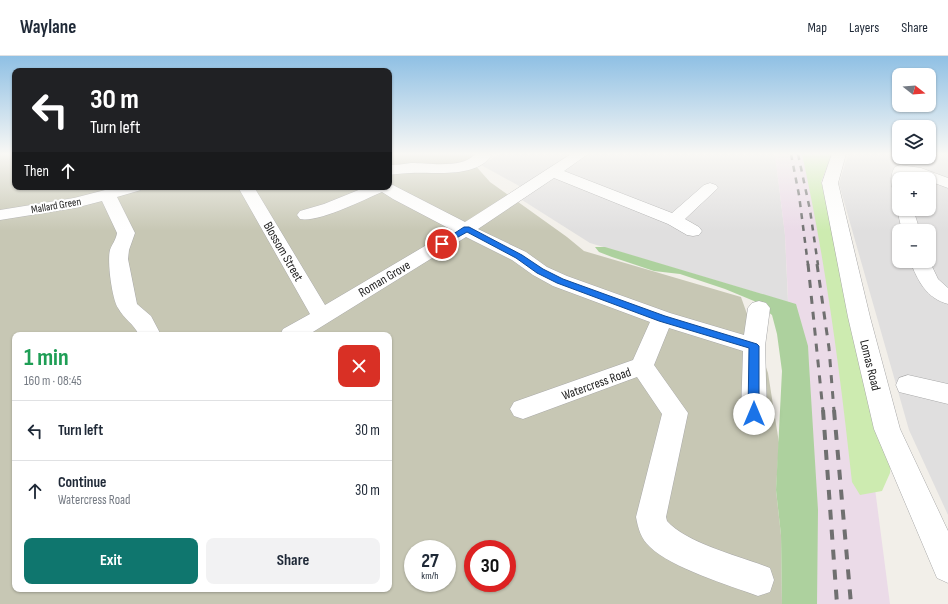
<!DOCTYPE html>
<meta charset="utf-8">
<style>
:root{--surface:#fff;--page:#f2f2f3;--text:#1f2937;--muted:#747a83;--line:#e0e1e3;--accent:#0f766e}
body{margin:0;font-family:"Sofia Sans Condensed",sans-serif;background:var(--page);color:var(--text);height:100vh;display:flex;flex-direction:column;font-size:15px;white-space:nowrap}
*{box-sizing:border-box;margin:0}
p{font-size:13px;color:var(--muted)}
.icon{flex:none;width:22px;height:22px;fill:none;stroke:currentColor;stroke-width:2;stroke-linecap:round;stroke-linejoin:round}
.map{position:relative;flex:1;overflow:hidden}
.panel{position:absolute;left:12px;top:276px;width:380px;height:260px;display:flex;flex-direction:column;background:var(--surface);border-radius:8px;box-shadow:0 1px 3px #0004}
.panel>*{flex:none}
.banner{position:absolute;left:12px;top:12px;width:380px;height:122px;border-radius:8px;box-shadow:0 1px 3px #0004;background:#202124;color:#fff;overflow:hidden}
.needle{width:26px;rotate:107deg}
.tools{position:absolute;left:892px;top:12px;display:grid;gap:8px}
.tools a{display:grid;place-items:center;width:44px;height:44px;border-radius:8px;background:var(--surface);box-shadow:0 1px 3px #0004;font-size:20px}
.speed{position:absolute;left:404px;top:484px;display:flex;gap:8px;font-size:20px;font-weight:700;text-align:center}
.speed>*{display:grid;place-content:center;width:52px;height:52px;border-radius:50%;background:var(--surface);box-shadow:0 1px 3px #0004;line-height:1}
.speed small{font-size:10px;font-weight:400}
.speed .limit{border:6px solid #d22;background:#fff;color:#111}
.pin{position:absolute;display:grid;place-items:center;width:34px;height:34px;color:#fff;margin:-17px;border:2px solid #fff;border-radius:50%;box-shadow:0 1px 4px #0007}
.me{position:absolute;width:44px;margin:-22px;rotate:0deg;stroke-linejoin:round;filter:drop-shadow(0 0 3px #0008)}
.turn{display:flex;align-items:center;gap:14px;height:84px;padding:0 12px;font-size:18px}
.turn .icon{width:52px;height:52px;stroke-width:2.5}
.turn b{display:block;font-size:28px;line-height:34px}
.then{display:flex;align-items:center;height:38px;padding:0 12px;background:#0003;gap:8px;font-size:15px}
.round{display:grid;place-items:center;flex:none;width:42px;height:42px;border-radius:8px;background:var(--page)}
.headline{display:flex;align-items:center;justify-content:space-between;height:68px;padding:0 12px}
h1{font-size:24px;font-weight:700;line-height:30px;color:#1e9e55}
.button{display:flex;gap:8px;margin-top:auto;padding:8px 12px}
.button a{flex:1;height:46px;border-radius:8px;background:var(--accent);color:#fff;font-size:16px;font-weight:700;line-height:46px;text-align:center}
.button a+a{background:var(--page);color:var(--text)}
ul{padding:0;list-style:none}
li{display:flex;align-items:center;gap:12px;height:60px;padding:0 12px;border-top:1px solid var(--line)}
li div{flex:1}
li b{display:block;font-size:15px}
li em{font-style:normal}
header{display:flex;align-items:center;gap:24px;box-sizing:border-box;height:56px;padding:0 20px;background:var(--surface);border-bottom:1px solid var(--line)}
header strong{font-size:19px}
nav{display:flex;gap:22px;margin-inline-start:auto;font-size:14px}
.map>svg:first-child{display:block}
.residential{fill:#e0dfdf;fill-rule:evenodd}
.industrial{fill:#ebdbe8}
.construction{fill:#c7c7b4;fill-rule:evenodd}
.grass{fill:#cdebb0}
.forest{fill:#add19e}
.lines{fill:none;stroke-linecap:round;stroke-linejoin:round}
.minor-casing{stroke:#a9a9a9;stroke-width:1}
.minor{fill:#fff;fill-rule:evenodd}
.rail-far2{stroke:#707070;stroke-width:2.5;stroke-dasharray:6 6;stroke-linecap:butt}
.rail-far1{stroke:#707070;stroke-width:3;stroke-dasharray:8 8;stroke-linecap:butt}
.rail{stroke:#707070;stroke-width:4;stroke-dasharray:10 10;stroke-linecap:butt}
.route{fill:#1a73e8;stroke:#114b97}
.labels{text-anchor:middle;stroke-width:4;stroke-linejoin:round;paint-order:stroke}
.far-street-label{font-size:11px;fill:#222;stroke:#fff}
.street-label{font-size:13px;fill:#222;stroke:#fff}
</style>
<header>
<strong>Waylane</strong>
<nav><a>Map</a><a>Layers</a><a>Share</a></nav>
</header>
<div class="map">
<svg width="948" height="548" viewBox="0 0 948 548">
<rect width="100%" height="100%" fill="#f2efe9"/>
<path class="residential" d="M 499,98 L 775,98 L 785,179 L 788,246 L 590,187 L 522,144 L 532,137 L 481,109 Z
M 848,98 L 899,98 L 899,101 L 929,101 L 929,98 L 948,98 L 948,459 L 909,374 L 839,128 ZM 899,123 L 929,123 L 929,153 L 899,153 ZM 899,175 L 929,175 L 929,205 L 899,205 Z"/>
<path class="industrial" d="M 775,98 L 809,98 L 836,190 L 871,402 L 890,548 L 791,548 L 793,348 L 785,179 Z"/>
<path class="construction" d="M 0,98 L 15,98 L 15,131 L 389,131 L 389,98 L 489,98 L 474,108 L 490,126 L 567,181 L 584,195 L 741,241 L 768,317 L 779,387 L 776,434 L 781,479 L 782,548 L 0,548 ZM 15,279 L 389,279 L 389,533 L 15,533 ZM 413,493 L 447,493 L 447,527 L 413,527 ZM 473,493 L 507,493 L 507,527 L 473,527 Z"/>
<path class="grass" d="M 802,98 L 832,98 L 821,126 L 829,148 L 891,405 L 890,417 L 882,435 L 860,439 L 852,426 C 840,316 826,207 802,98 Z"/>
<path class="forest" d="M 595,191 L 605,191 L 796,248 L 808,290 L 809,308 L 818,454 L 817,548 L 782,548 L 781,479 L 776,434 L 782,315 L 777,278 L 772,259 L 754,245 L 725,233 L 680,218 L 654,215 L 612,201 L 599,196 Z"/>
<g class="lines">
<defs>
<path id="minor" d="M 475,98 L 490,98 L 491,100 C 476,122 434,116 411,117 C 404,117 396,118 389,119 L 389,109 C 396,109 404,108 411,107 C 429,107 463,113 475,98 Z
M 571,98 L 588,98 L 564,115 L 672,157 L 704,129 L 710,127 L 716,129 L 718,132 L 685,163 L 699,171 L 702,175 L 699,179 L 693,180 L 687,179 L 668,168 L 554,122 L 478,173 L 526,196 L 547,211 L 567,220 L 670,257 L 744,279 L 748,252 L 752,247 L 759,245 L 766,247 L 770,252 L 765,290 L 767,358 L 763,365 L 754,369 L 745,365 L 741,358 L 743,295 L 669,272 L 654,309 L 688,357 L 666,461 L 667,465 C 688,488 740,500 770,512 L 774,524 L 770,536 L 758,540 C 728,529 672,512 650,491 C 641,483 638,472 636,461 L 662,358 L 637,321 L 523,363 L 514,360 L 510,353 L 514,346 L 633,304 L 650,266 L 553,230 L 533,219 L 512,204 L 466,181 L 308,279 L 280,279 L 283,273 L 310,258 L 238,131 L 254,131 L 325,249 L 452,174 L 393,143 L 382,136 C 363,144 318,167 300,163 L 297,159 L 300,155 L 324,148 L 366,131 L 389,131 L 389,127 L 465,166 Z
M 832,98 L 846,98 L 838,127 L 870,261 L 900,373 L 948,475 L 948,527 L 937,522 L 874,373 L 848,261 L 822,127 Z
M 900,109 L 921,112 L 948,122 L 948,132 L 929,125 L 929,123 L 907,119 L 907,123 L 899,123 L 899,135 L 893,133 C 890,128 891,116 895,111 Z
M 117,131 L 143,131 L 141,134 L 117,141 L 135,177 L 129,194 L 128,203 L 137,248 L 151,260 L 161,279 L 139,279 C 133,267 124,263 118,252 C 112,243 107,205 110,194 C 112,188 116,184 117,177 L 102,145 L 75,152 L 0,164 L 0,154 L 74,142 Z
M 899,149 L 899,153 L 913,153 L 920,175 L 902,175 L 897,153 Z
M 929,204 L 938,223 L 948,232 L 948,248 C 926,242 918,225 910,205 Z
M 908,319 L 948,328 L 948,348 L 899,336 L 896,329 L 899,322 Z"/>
</defs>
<use href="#minor" class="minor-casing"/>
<use href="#minor" class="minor"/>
<path class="rail-far2" d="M 791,98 L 799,139 L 808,209
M 798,98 L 810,154 L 818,209"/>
<path class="rail-far1" d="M 808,208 L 823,355
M 817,208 L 829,292 L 834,355"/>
<path class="rail" d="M 823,354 L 837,548
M 834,354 L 851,548"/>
</g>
<linearGradient id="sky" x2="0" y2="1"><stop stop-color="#8fc0e4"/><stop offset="0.56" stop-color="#f9f8f5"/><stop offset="1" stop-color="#f9f8f5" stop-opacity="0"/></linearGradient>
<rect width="948" height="175" fill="url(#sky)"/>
<path class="route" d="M 464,171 L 469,171 L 522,199 L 543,213 L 563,223 L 665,260 L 757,288 L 759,290 L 759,358 L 757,361 L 754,362 L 750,361 L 748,358 L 749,292 L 659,265 L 557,227 L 537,217 L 516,202 L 467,176 L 444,189 L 439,189 L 438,188 Z"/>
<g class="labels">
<g class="far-street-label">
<text transform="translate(56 149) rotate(-10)" y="4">Mallard Green</text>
</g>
<g class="street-label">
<text transform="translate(284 195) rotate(60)" y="5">Blossom Street</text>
<text transform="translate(384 222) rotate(-31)" y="5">Roman Grove</text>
<text transform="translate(871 309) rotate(76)" y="5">Lomas Road</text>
<text transform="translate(596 327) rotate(-20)" y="5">Watercress Road</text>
</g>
</g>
</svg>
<div class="tools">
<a><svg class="needle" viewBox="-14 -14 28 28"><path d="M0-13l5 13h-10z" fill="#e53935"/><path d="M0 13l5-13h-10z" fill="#747a83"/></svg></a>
<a><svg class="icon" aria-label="layers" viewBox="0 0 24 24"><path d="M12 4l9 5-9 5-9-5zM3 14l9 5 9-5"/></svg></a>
<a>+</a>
<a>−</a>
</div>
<div class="speed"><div>27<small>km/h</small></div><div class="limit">30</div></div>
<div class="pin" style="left:442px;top:188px;background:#d93025"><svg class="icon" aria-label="arrive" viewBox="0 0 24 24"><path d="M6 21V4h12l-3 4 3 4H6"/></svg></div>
<svg class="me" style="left:754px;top:358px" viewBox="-20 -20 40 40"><circle r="19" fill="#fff"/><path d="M0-13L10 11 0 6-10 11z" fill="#1a73e8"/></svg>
<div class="banner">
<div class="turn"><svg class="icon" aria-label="left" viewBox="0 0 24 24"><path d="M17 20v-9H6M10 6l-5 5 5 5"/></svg><div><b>30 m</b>Turn left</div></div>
<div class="then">Then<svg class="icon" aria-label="ahead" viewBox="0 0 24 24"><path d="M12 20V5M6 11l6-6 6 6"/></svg></div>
</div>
<section class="panel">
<div class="headline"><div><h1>1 min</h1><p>160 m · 08:45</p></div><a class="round" style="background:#d93025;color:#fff"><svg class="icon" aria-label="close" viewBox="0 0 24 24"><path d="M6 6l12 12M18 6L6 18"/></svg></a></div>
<ul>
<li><svg class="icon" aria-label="left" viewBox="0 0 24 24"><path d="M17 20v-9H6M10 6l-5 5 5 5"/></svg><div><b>Turn left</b></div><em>30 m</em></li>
<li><svg class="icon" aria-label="ahead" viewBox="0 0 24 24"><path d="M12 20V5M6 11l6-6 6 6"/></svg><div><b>Continue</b><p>Watercress Road</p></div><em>30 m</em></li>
</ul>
<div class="button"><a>Exit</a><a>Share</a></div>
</section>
</div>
